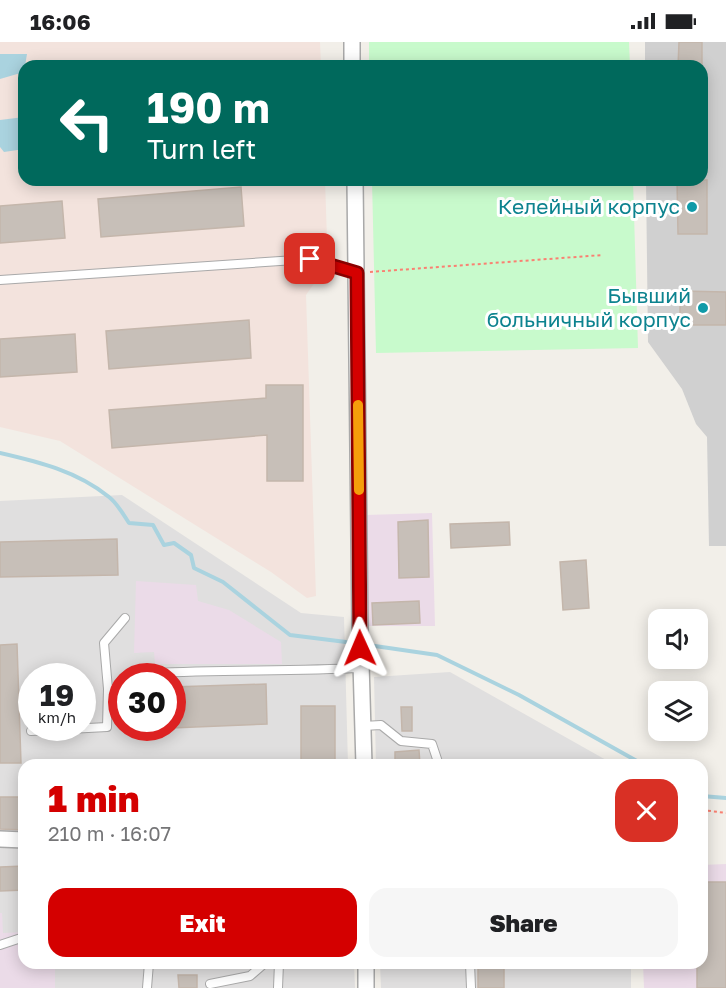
<!DOCTYPE html>
<meta charset="utf-8">
<style>
:root{--surface:#fff;--page:#f6f6f6;--text:#202124;--muted:#757577;--accent:#d40000}
body{margin:0;font-family:"Golos Text",sans-serif;background:var(--page);color:var(--text);height:100vh;display:flex;flex-direction:column;font-size:22px;white-space:nowrap}
*{box-sizing:border-box;margin:0}
p{font-size:20px;color:var(--muted)}
.icon{flex:none;width:33px;height:33px;fill:none;stroke:currentColor;stroke-width:2;stroke-linecap:round;stroke-linejoin:round}
.map{position:relative;flex:1;overflow:hidden}
.panel{position:absolute;left:18px;top:717px;width:690px;height:210px;display:flex;flex-direction:column;background:var(--surface);border-radius:18px;box-shadow:0 3px 15px #0003}
.panel>*{flex:none}
.top-card{position:absolute;left:18px;top:18px;width:690px;height:126px;border-radius:18px;box-shadow:0 3px 15px #0003;background:#00695c;color:#fff;overflow:hidden}
.buttons{position:absolute;left:648px;top:567px;display:grid;gap:12px}
.buttons a{display:grid;place-items:center;width:60px;height:60px;border-radius:12px;background:var(--surface);box-shadow:0 3px 15px #0003;font-size:30px}
.speed{position:absolute;left:18px;top:621px;display:flex;gap:12px;font-size:30px;font-weight:700;text-align:center}
.speed>*{display:grid;place-content:center;width:78px;height:78px;border-radius:50%;background:var(--surface);box-shadow:0 3px 15px #0003;line-height:1}
.speed small{font-size:15px;font-weight:400}
.speed .limit{border:9px solid #d22;background:#fff;color:#111}
.pin{position:absolute;display:grid;place-items:center;width:51px;height:51px;color:#fff;margin:-26px;border-radius:12px;box-shadow:0 3px 9px #0006}
.me{position:absolute;width:66px;margin:-33px;rotate:359deg;stroke-linejoin:round;filter:drop-shadow(0 0 4px #0008)}
.turn{display:flex;align-items:center;gap:21px;height:126px;padding:0 30px;font-size:27px}
.turn .icon{width:78px;height:78px;stroke-width:2.5}
.turn b{display:block;font-size:42px;line-height:51px}
.round{display:grid;place-items:center;flex:none;width:63px;height:63px;border-radius:18px;background:var(--page)}
.summary{display:flex;align-items:center;justify-content:space-between;height:102px;padding:0 30px}
h1{font-size:36px;font-weight:800;line-height:45px;color:var(--accent)}
.primary-button{display:flex;gap:12px;margin-top:auto;padding:12px 30px}
.primary-button a{flex:1;height:69px;border-radius:18px;background:var(--accent);color:#fff;font-size:24px;font-weight:800;line-height:69px;text-align:center}
.primary-button a+a{background:var(--page);color:var(--text)}
.status{display:flex;justify-content:space-between;align-items:center;height:42px;padding:0 30px;background:var(--surface);direction:ltr}
.status svg{height:16px;fill:currentColor}
.map>svg:first-child{display:block}
.residential{fill:#e0dfdf;fill-rule:evenodd}
.industrial{fill:#ebdbe8}
.religious{fill:#d0d0d0}
.military{fill:#f3e3dd}
.park{fill:#c8facc}
.water{fill:#aad3df}
.lines{fill:none;stroke-linecap:round;stroke-linejoin:round}
.stream{stroke:#aad3df;stroke-width:4}
.building{fill:#c7bfb8;stroke:#c4b6ab;stroke-width:1.5}
.service-casing{stroke:#a9a9a9;stroke-width:10}
.minor-casing{stroke:#a9a9a9;stroke-width:18}
.path{stroke:#fa8072;stroke-width:2;stroke-dasharray:3 3;stroke-linecap:butt}
.service{stroke:#fff;stroke-width:8}
.minor{stroke:#fff;stroke-width:15}
.route-casing{stroke:#8a0000;stroke-width:15}
.route{stroke:#d40000;stroke-width:10}
.slow{stroke:#f59e0b;stroke-width:10}
.culture-dot{fill:#0f9aa8;stroke:#fff;stroke-width:2}
.labels{text-anchor:middle;stroke-width:6;stroke-linejoin:round;paint-order:stroke}
.culture-label{font-size:21px;fill:#0d838f;stroke:#fff;text-anchor:end}
</style>
<div class="status"><b>16:06</b><svg viewBox="0 0 49 12"><path d="M0 12V9h3v3zM5 12V6h3v6zM10 12V3h3v9zM15 12V0h3v12zM26 1h20v11H26zM47 4h2v5h-2z"/></svg></div>
<div class="map">
<svg width="726" height="946" viewBox="0 0 726 946">
<rect width="100%" height="100%" fill="#f2efe9"/>
<path class="residential" d="M 122,453 L 301,571 L 344,575 L 348,723 L 24,723 L 24,921 L 354,921 L 355,946 L 0,946 L 0,459 ZM 32,634 L 82,634 L 82,686 L 32,686 ZM 122,634 L 172,634 L 172,686 L 122,686 Z
M 450,630 L 615,723 L 376,723 L 374,635 Z
M 380,921 L 631,921 L 631,946 L 381,946 Z"/>
<path class="industrial" d="M 432,471 L 435,584 L 368,584 L 366,473 Z
M 136,539 L 196,543 L 198,559 L 229,568 L 281,600 L 282,622 L 155,622 L 154,610 L 134,611 Z
M 726,822 L 726,946 L 644,946 L 643,921 L 702,921 L 702,823 Z
M 0,871 L 2,871 L 3,891 L 24,890 L 24,921 L 55,921 L 55,946 L 0,946 Z"/>
<path class="religious" d="M 645,0 L 726,0 L 726,504 L 709,504 L 707,395 L 696,382 L 682,347 L 648,300 L 646,138 L 702,138 L 702,24 L 645,24 Z"/>
<path class="military" d="M 0,0 L 320,0 L 321,24 L 24,24 L 24,138 L 325,138 L 327,197 L 320,233 L 306,253 L 316,554 L 307,556 L 271,530 L 60,399 L 0,385 Z"/>
<path class="park" d="M 369,0 L 629,0 L 630,24 L 369,24 Z
M 372,138 L 633,138 L 638,306 L 376,311 Z"/>
<path class="water" d="M 0,12 L 27,12 L 24,30 L 0,37 Z
M 24,75 L 24,107 L 4,110 L 0,105 L 0,78 Z"/>
<g class="lines">
<path class="stream" d="M 0,411 C 39,420 77,429 109,455 C 117,461 123,472 129,481 L 153,483 L 164,503 L 174,501 L 191,513 L 194,526 L 223,540 L 290,593 L 346,600
M 368,603 L 437,613 L 519,653 L 644,723
M 702,754 L 726,756"/>
</g>
<path class="building" d="M 679,0 L 702,0 L 702,24 L 678,24 Z
M 677,138 L 707,138 L 707,192 L 678,192 Z
M 241,145 L 244,184 L 101,195 L 98,157 Z
M 62,159 L 65,196 L 0,201 L 0,164 Z
M 680,249 L 726,250 L 726,283 L 680,283 Z
M 249,278 L 251,316 L 109,327 L 106,289 Z
M 75,292 L 77,330 L 0,335 L 0,297 Z
M 266,343 L 303,343 L 303,439 L 267,439 L 267,393 L 112,406 L 109,368 L 266,356 Z
M 428,478 L 429,535 L 399,536 L 398,480 Z
M 509,480 L 510,503 L 451,506 L 450,482 Z
M 117,497 L 118,533 L 0,535 L 0,500 Z
M 586,518 L 589,566 L 563,568 L 560,520 Z
M 419,559 L 420,581 L 373,583 L 372,561 Z
M 17,602 L 21,721 L 0,721 L 0,603 Z
M 266,642 L 267,682 L 172,686 L 172,645 Z
M 301,664 L 335,664 L 335,723 L 301,723 Z
M 401,665 L 412,665 L 412,689 L 402,689 Z
M 419,708 L 420,723 L 395,723 L 395,710 Z
M 0,755 L 24,755 L 24,788 L 0,787 Z
M 24,824 L 24,848 L 0,849 L 0,825 Z
M 702,840 L 726,840 L 726,946 L 697,946 L 697,921 L 702,921 Z
M 478,921 L 504,921 L 504,946 L 478,946 Z
M 178,933 L 197,933 L 197,946 L 179,946 Z"/>
<g class="lines">
<defs>
<path id="service" d="M 0,238 L 310,217 L 356,230
M 149,634 L 153,631 C 222,628 292,629 361,626
M 122,647 L 108,647 L 104,601 L 125,576
M 363,684 L 381,683 L 401,699 L 432,702 L 439,723
M 31,689 L 107,685 L 108,647
M 0,903 L 24,895
M 470,921 L 471,946
M 210,942 L 250,934 L 265,921
M 147,946 L 149,921
M 278,946 L 279,921"/>
<path id="minor" d="M 352,0 L 352,24
M 355,138 L 360,587 L 364,723
M 0,797 L 24,798
M 366,946 L 366,921"/>
</defs>
<use href="#service" class="service-casing"/>
<use href="#minor" class="minor-casing"/>
<path class="path" d="M 370,230 L 603,213
M 702,768 L 726,771"/>
<use href="#service" class="service"/>
<use href="#minor" class="minor"/>
</g>
<g class="lines">
<defs>
<path id="route" d="M 310,217 L 357,231 L 360,606"/>
</defs>
<use href="#route" class="route-casing"/>
<use href="#route" class="route"/>
<path class="slow" d="M 358,363 L 359,448"/>
</g>
<g class="culture-dot">
<circle cx="692" cy="165" r="6"/>
<circle cx="703" cy="266" r="6"/>
</g>
<g class="labels">
<g class="culture-label">
<text x="680" y="172">Келейный корпус</text>
<text x="691" y="261">Бывший<tspan x="691" dy="24">больничный корпус</tspan></text>
</g>
</g>
</svg>
<div class="buttons">
<a><svg class="icon" aria-label="sound" viewBox="0 0 24 24"><path d="M4 9h4l5-4v14l-5-4H4zM17 9q2 3 0 6"/></svg></a>
<a><svg class="icon" aria-label="layers" viewBox="0 0 24 24"><path d="M12 4l9 5-9 5-9-5zM3 14l9 5 9-5"/></svg></a>
</div>
<div class="speed"><div>19<small>km/h</small></div><div class="limit">30</div></div>
<div class="pin" style="left:310px;top:217px;background:#d93025"><svg class="icon" aria-label="arrive" viewBox="0 0 24 24"><path d="M6 21V4h12l-3 4 3 4H6"/></svg></div>
<svg class="me" style="left:360px;top:606px" viewBox="-20 -20 40 40"><path d="M0-17L14 15 0 8-14 15z" fill="#d40000" stroke="#fff" stroke-width="4"/></svg>
<div class="top-card">
<div class="turn"><svg class="icon" aria-label="left" viewBox="0 0 24 24"><path d="M17 20v-9H6M10 6l-5 5 5 5"/></svg><div><b>190 m</b>Turn left</div></div>
</div>
<section class="panel">
<div class="summary"><div><h1>1 min</h1><p>210 m · 16:07</p></div><a class="round" style="background:#d93025;color:#fff"><svg class="icon" aria-label="close" viewBox="0 0 24 24"><path d="M6 6l12 12M18 6L6 18"/></svg></a></div>
<div class="primary-button"><a>Exit</a><a>Share</a></div>
</section>
</div>
